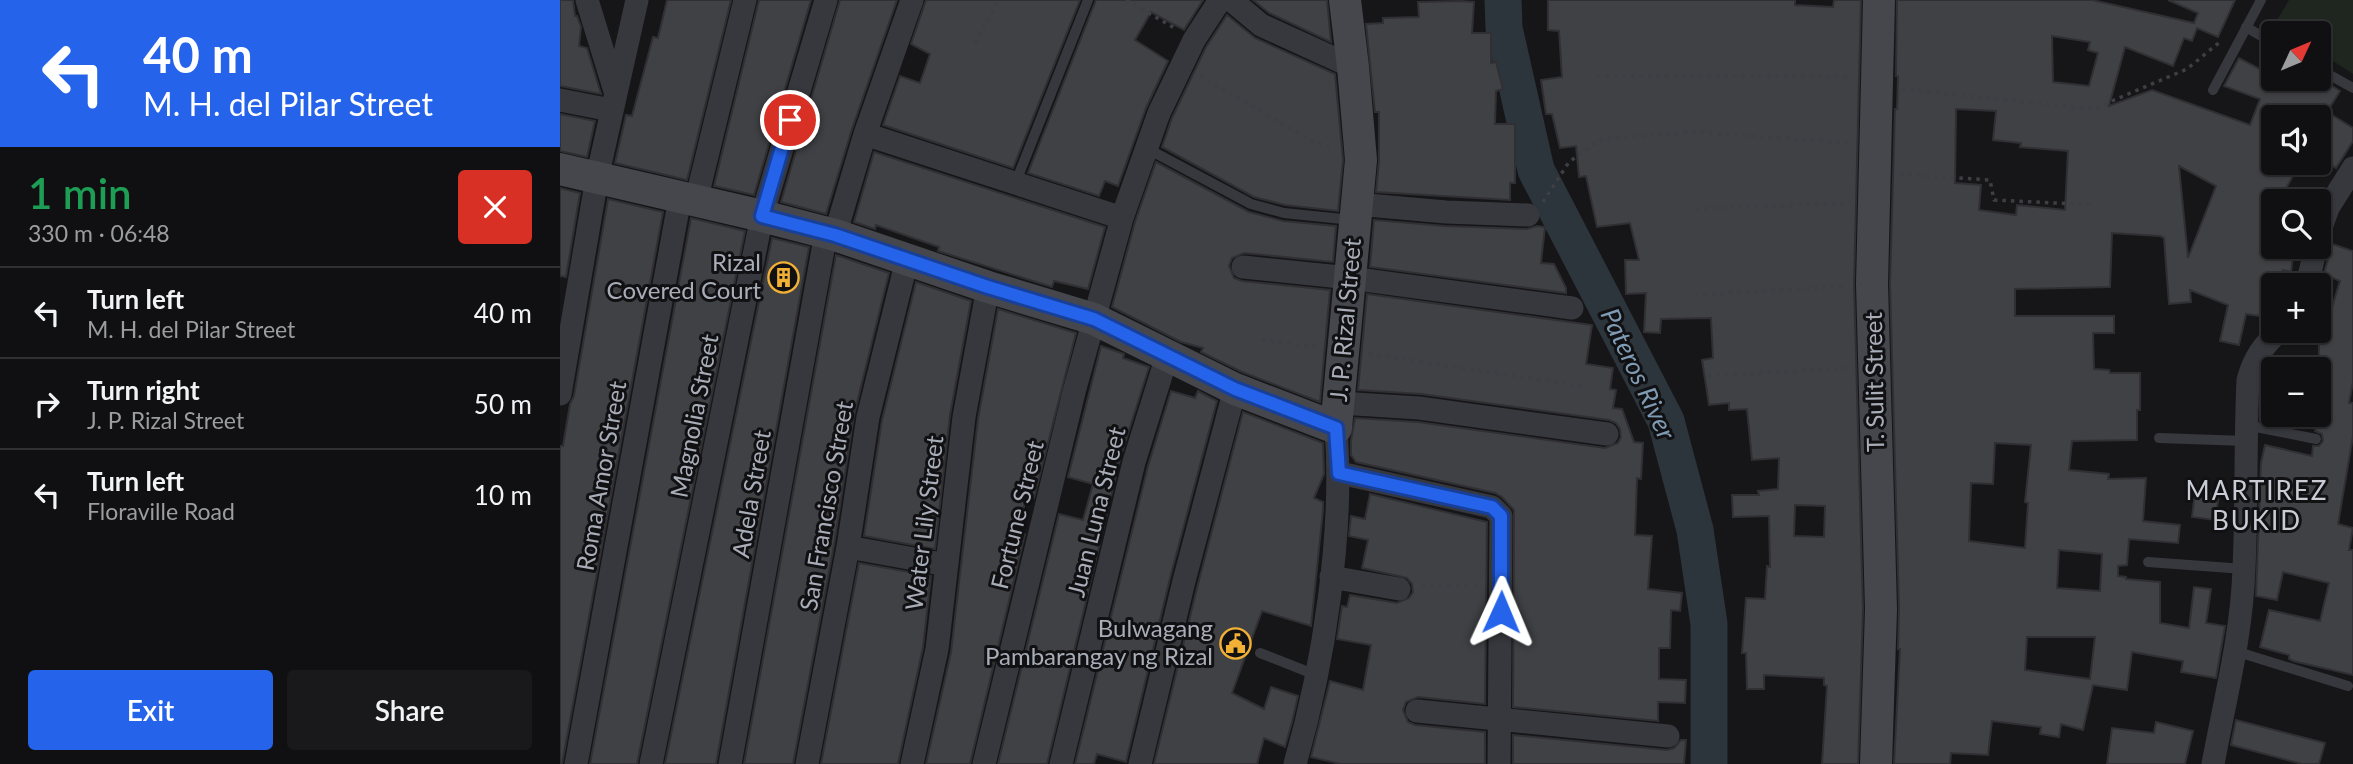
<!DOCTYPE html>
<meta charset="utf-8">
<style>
:root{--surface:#101012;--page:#19191b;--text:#f1f3f6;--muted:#9c9d9f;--line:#303032;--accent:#2563eb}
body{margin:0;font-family:Lato,sans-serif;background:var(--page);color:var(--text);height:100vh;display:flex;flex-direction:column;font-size:26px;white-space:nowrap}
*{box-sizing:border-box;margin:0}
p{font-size:23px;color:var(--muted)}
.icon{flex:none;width:38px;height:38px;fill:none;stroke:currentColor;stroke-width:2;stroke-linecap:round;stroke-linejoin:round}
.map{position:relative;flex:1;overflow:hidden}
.details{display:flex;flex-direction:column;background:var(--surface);width:560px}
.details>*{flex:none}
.hud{background:#2563eb;color:#fff;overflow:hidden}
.needle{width:46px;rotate:46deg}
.fabs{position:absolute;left:1701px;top:21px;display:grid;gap:14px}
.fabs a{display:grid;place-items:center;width:70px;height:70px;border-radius:7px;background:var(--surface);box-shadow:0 2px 5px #0004,0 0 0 2px var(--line);font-size:35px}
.pin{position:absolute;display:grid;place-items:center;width:60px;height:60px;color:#fff;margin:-30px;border:4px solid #fff;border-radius:50%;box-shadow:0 2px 7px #0007}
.me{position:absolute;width:77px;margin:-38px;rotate:1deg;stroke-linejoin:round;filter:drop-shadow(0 0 5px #0008)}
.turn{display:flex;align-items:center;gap:24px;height:147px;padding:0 28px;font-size:32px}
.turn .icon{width:91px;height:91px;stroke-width:2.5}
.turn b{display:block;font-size:49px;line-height:60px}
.round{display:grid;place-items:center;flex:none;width:74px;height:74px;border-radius:7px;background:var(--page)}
.overview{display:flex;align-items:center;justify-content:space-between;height:119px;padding:0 28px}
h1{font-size:42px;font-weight:600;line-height:52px;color:#1e9e55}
.cta{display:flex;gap:14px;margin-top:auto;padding:14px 28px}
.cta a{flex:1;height:80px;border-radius:7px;background:var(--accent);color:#fff;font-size:28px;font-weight:600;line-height:80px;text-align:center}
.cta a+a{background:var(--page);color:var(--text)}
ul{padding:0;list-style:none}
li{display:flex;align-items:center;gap:21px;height:91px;padding:0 28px;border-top:2px solid var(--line)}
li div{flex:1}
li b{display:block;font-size:26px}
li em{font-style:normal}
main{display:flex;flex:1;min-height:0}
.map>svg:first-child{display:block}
.green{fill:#1e261f}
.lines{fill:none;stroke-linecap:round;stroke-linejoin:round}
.river{stroke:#2c353c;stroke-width:37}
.building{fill:#404145;stroke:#303034;stroke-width:2;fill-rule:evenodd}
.path{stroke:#3d3f44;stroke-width:3.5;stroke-dasharray:3.5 5;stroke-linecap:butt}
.lane{stroke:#37383d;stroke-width:10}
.street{stroke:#37383d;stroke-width:23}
.secondary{stroke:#45474d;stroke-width:32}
.route-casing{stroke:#184099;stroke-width:18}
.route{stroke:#2563eb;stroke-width:12}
.labels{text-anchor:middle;stroke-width:6;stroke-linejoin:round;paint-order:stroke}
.poi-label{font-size:24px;fill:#a8adb8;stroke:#111113;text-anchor:end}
.street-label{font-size:24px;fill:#a8adb8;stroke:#111113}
.water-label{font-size:26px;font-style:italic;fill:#7f9bb3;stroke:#111113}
.neighbourhood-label{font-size:26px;letter-spacing:2px;fill:#c9ccd4;stroke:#111113}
</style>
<main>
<section class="details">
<div class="hud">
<div class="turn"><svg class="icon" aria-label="left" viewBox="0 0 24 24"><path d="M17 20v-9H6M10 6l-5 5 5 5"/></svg><div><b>40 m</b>M. H. del Pilar Street</div></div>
</div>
<div class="overview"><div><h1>1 min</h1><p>330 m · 06:48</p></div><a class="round" style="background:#d93025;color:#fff"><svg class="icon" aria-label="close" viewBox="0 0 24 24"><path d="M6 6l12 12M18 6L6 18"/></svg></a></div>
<ul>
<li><svg class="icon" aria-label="left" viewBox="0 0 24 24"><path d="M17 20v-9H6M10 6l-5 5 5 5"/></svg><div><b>Turn left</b><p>M. H. del Pilar Street</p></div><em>40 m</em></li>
<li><svg class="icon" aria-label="right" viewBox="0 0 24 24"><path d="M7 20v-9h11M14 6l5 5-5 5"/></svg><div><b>Turn right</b><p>J. P. Rizal Street</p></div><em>50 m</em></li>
<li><svg class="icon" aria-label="left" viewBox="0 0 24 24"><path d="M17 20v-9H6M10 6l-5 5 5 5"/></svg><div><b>Turn left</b><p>Floraville Road</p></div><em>10 m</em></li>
</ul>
<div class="cta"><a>Exit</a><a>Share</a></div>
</section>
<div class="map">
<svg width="1793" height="764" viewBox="0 0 1793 764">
<rect width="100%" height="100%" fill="#161618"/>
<path class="green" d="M 1729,0 L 1793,0 L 1793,74 L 1759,52 L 1759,33 L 1728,33 L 1714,25 Z"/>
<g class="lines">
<path class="river" d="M 943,0 L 944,28 L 976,170 L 1106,421 L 1135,530 L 1149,624 L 1149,764"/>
</g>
<path class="building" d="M 0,0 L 13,0 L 15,16 L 17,16 L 21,27 L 19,46 L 27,48 L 41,94 L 0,86 Z
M 107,0 L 171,0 L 127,180 L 55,163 L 66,115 L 72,116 L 93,37 L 98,38 Z
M 199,0 L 251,0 L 194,195 L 154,186 Z
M 280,0 L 337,0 L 292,129 L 266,214 L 221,202 Z
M 366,0 L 520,0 L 453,168 L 323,125 L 340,76 L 360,83 L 370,54 L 351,44 Z
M 536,0 L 643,0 L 624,30 L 591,12 L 575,40 L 608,61 L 586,108 L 558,186 L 545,181 L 539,196 L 468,173 Z
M 693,0 L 767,0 L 771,42 L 709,13 Z
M 988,0 L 1235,0 L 1235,5 L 1273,7 L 1274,0 L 1301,0 L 1294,284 L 1303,609 L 1298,764 L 1262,764 L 1267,686 L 1264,685 L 1264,678 L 1204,675 L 1204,689 L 1187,689 L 1186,653 L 1182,653 L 1186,598 L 1205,599 L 1207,566 L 1210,567 L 1209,516 L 1173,517 L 1172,495 L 1199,495 L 1198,491 L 1218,489 L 1219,458 L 1192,460 L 1187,409 L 1169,410 L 1169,403 L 1149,405 L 1142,360 L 1153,358 L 1151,318 L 1101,319 L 1100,333 L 1084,332 L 1086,293 L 1066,294 L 1065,260 L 1079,260 L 1070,223 L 1037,227 L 1026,176 L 1019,177 L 1016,146 L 1000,148 L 992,114 L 986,114 L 981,80 L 1002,77 L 999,31 L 988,30 ZM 1235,505 L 1265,506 L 1264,537 L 1234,536 Z
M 1337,0 L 1532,0 L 1634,23 L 1638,13 L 1608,0 L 1675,0 L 1658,37 L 1637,28 L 1632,41 L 1624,38 L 1613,66 L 1565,47 L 1549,106 L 1592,90 L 1690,125 L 1700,99 L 1664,86 L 1679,58 L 1713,76 L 1713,79 L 1760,79 L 1764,81 L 1780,91 L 1767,112 L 1793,128 L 1793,141 L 1776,168 L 1759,157 L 1759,117 L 1713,117 L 1713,163 L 1740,163 L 1719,201 L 1713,201 L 1713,225 L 1705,247 L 1734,247 L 1731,272 L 1723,270 L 1719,285 L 1713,285 L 1713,318 L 1686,314 L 1679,345 L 1660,341 L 1668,305 L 1630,290 L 1631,302 L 1609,304 L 1604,238 L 1600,236 L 1552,233 L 1550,287 L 1455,289 L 1455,316 L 1554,316 L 1554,333 L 1533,333 L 1534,369 L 1549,370 L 1550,373 L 1580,373 L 1580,410 L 1577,410 L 1577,440 L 1512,441 L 1509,470 L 1549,474 L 1548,479 L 1586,478 L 1583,521 L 1620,525 L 1618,543 L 1569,539 L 1567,565 L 1558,566 L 1558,576 L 1566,577 L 1566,579 L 1600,582 L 1600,623 L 1629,628 L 1634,587 L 1651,589 L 1646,623 L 1665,626 L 1656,678 L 1621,672 L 1623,661 L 1572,652 L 1567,690 L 1533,685 L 1523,730 L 1501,724 L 1499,737 L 1480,734 L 1481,727 L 1432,721 L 1428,755 L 1391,753 L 1390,764 L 1334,764 L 1340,649 L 1338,649 L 1339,608 L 1330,284 L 1335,109 L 1337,109 L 1338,76 L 1336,76 ZM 1492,36 L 1530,42 L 1528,50 L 1538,53 L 1529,86 L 1493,82 ZM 1396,109 L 1436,111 L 1433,140 L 1461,143 L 1460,147 L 1508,151 L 1505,210 L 1457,205 L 1456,215 L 1419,210 L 1421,185 L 1395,183 ZM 1619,166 L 1656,186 L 1628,258 ZM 1435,443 L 1471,445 L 1465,502 L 1468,503 L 1465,548 L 1409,541 L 1411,483 L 1433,484 ZM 1499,550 L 1542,554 L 1540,591 L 1497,588 ZM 1467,637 L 1535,637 L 1530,679 L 1465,670 Z
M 900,1 L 914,2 L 912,33 L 931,33 L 931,63 L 936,62 L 943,89 L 936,91 L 935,124 L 955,124 L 955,183 L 950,183 L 950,200 L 816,192 L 819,161 L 819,112 L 815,112 L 806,24 L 823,23 L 823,18 L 859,17 L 858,2 Z
M 667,15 L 695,38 L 775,74 L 783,160 L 778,211 L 725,205 L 694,197 L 602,147 L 612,118 L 646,47 Z
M 0,114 L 35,121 L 27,157 L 0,151 Z
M 314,152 L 545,227 L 528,289 L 494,281 L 492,287 L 378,251 L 379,247 L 316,225 L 315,229 L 294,222 Z
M 596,162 L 689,212 L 723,221 L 776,226 L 773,262 L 684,253 L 672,258 L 669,266 L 674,278 L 682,281 L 770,290 L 760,402 L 682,372 L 641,352 L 643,348 L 621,342 L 552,307 L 575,222 Z
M 0,188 L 20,193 L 6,277 L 0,276 Z
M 48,199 L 103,212 L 2,764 L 0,764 L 0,446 L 3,446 L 10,404 L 14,396 Z
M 131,218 L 185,231 L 77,764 L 30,764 Z
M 814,220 L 885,226 L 967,229 L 977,226 L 985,227 L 981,263 L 994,264 L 1006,288 L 1006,293 L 810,267 Z
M 212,238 L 249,247 L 156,764 L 105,764 Z
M 1772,244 L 1793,251 L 1793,382 L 1789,403 L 1793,403 L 1793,436 L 1778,524 L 1793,528 L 1789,550 L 1793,550 L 1793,675 L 1733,661 L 1729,659 L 1729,655 L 1700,647 L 1709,610 L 1760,621 L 1769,583 L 1723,572 L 1717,600 L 1696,596 L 1701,463 L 1705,445 L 1752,456 L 1753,446 L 1759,446 L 1763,441 L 1762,434 L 1755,431 L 1759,415 L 1759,329 L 1764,313 L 1770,314 L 1780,281 L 1764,274 Z
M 276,255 L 329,273 L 294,415 L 274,545 L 233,764 L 184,764 Z
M 356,282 L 411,301 L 390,415 L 375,549 L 304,536 L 322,420 Z
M 807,294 L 1032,325 L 1026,364 L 1053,368 L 1050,389 L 1056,390 L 1053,408 L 1062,409 L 1074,442 L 1083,443 L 1081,479 L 1077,478 L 1075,535 L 1092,536 L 1088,589 L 1122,593 L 1120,611 L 1111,610 L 1110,648 L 1099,648 L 1099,679 L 1126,680 L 1125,703 L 1098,702 L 1098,721 L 953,707 L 954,510 L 942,497 L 935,493 L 796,462 L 791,455 L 791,440 L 795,418 L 858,422 L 1045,448 L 1058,443 L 1061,437 L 1060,429 L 1056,423 L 1049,420 L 861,394 L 798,390 Z
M 438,309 L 516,333 L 474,498 L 466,496 L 459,533 L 465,534 L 410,764 L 366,764 L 391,652 L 418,419 Z
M 541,346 L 564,354 L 563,358 L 589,367 L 560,459 L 487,764 L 438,764 L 499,514 L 523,520 L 533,484 L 508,477 Z
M 611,391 L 635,398 L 638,391 L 657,401 L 610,578 L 566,762 L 537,754 L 534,764 L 515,764 L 588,466 Z
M 683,412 L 763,443 L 764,474 L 754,498 L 763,502 L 763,510 L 751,626 L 702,611 L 672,693 L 704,709 L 711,687 L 738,696 L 732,722 L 725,747 L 704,738 L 697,764 L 594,764 L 638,584 Z
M 1635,492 L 1659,495 L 1655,520 L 1632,517 Z
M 810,494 L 927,522 L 925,704 L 858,697 L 846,702 L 843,710 L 848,722 L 855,725 L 925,732 L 925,764 L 780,764 L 751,757 L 770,681 L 803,690 L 811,645 L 777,639 L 782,606 L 787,607 L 790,595 L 837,603 L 849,598 L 853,592 L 852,584 L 847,578 L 802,568 L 808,540 L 789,536 L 791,516 L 805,519 Z
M 299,563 L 371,576 L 363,647 L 338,764 L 261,764 Z
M 1676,720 L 1765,743 L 1759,764 L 1742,764 L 1671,745 Z
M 1596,722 L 1633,731 L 1625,764 L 1547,764 L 1552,728 L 1594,733 Z
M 953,735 L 1107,750 L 1114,748 L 1121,740 L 1126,740 L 1124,764 L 953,764 Z"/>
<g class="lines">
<path class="path" d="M 566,0 L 616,29
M 415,43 L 439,0
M 640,76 L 751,140 L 774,149
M 1037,76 L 1291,77
M 1342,89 L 1533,109 L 1627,69 L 1661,41
M 1340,174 L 1430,180 L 1434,200 L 1535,205
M 983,202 L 1009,162 L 1041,139 L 1134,132 L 1292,143
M 1136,209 L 1291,203
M 1135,295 L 1286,286
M 702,340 L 759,347
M 809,354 L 1028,387
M 1148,376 L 1290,368
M 862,585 L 918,585"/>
<path class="lane" d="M 1686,27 L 1713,43
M 1759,69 L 1793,88
M 1653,90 L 1701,0
M 586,148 L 691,204 L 724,213 L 792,220
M 455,184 L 528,0
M 1686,425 L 1756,439
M 1599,438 L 1686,441
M 1588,562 L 1684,569
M 1675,651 L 1788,686
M 700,653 L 756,675"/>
<path class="street" d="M 27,0 L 55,91
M 671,0 L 701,25 L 793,67
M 0,100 L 51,110
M 305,134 L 562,218
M 136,201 L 185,0
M 796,204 L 886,212 L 968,215
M 1759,233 L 1768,208 L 1793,168
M 275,235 L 305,134 L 352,0
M 683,267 L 790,278 L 1012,308
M 1747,285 L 1756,247
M 0,394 L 37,178 L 77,0
M 780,403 L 859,408 L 1047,434
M 780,473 L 932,507 L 941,516 L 939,764
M 288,547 L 387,565
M 771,577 L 839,589
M 857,711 L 1108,736
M 16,764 L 120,198
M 91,764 L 202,216 L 266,0
M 170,764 L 266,233
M 247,764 L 288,547 L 308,417 L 347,260
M 352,764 L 377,649 L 404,417 L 428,287
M 424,764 L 514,392 L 562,218 L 599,113 L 634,40 L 660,0
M 501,764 L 574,462 L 607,356
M 580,764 L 624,581 L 675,389
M 735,764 C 764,664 784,532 776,428
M 1653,764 C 1665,699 1682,634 1684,568 C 1687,505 1685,443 1688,380 C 1694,358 1703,346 1719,331"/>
<path class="secondary" d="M 0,169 L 202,216 L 275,235 L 428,287 L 534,319 L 675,389 L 776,428 L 801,160 L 793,67 L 785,0
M 1316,764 L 1321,609 L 1312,284 L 1319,0"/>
</g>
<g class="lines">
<defs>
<path id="route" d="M 230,120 L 202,216 L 275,235 L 428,287 L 534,319 L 675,389 L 776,428 L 779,473 L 932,507 L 941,516 L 941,612"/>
</defs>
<use href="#route" class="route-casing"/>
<use href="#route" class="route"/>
</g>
<defs>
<symbol id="building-ring" viewBox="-11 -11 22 22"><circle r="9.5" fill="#111113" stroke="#f2b134" stroke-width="1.5"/><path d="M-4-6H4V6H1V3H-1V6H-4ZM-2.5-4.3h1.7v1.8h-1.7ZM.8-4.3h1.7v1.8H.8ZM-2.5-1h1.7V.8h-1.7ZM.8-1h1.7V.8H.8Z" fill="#f2b134"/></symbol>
<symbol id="civic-ring" viewBox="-11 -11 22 22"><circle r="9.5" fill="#111113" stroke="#f2b134" stroke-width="1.5"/><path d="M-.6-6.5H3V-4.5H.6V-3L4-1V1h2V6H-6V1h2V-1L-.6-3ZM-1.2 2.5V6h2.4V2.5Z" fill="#f2b134"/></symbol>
</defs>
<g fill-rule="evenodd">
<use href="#building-ring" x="206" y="260" width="35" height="35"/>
<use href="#civic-ring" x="658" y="626" width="35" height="35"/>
</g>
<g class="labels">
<g class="poi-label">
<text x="201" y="271">Rizal<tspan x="201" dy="28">Covered Court</tspan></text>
<text x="653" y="637">Bulwagang<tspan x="653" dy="28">Pambarangay ng Rizal</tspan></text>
</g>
<g class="street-label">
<text transform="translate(786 320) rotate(-85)" y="8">J. P. Rizal Street</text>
<text transform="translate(1315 382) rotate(-91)" y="8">T. Sulit Street</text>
<text transform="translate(135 416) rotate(-79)" y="8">Magnolia Street</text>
<text transform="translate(42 476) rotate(-80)" y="8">Roma Amor Street</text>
<text transform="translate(192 494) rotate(-80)" y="8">Adela Street</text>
<text transform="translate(267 506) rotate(-80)" y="8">San Francisco Street</text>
<text transform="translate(537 512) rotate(-76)" y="8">Juan Luna Street</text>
<text transform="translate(458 515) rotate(-76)" y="8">Fortune Street</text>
<text transform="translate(365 523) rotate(-83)" y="8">Water Lily Street</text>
</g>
<g class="water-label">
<text transform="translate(1078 374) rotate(65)" y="9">Pateros River</text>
</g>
<g class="neighbourhood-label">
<text x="1697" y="500">MARTIREZ<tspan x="1697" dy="30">BUKID</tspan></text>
</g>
</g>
</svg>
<div class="fabs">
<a><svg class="needle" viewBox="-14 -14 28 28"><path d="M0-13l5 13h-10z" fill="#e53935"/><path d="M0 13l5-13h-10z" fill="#9c9d9f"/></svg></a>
<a><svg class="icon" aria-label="sound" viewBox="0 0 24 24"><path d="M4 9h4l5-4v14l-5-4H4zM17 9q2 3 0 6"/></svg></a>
<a><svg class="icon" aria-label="search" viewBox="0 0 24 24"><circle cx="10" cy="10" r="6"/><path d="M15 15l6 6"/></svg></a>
<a>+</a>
<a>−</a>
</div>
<div class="pin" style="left:230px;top:120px;background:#d93025"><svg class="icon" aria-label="arrive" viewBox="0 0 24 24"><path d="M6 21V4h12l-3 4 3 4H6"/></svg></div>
<svg class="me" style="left:941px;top:612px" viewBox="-20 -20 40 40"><path d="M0-17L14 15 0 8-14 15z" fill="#2563eb" stroke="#fff" stroke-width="4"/></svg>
</div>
</main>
